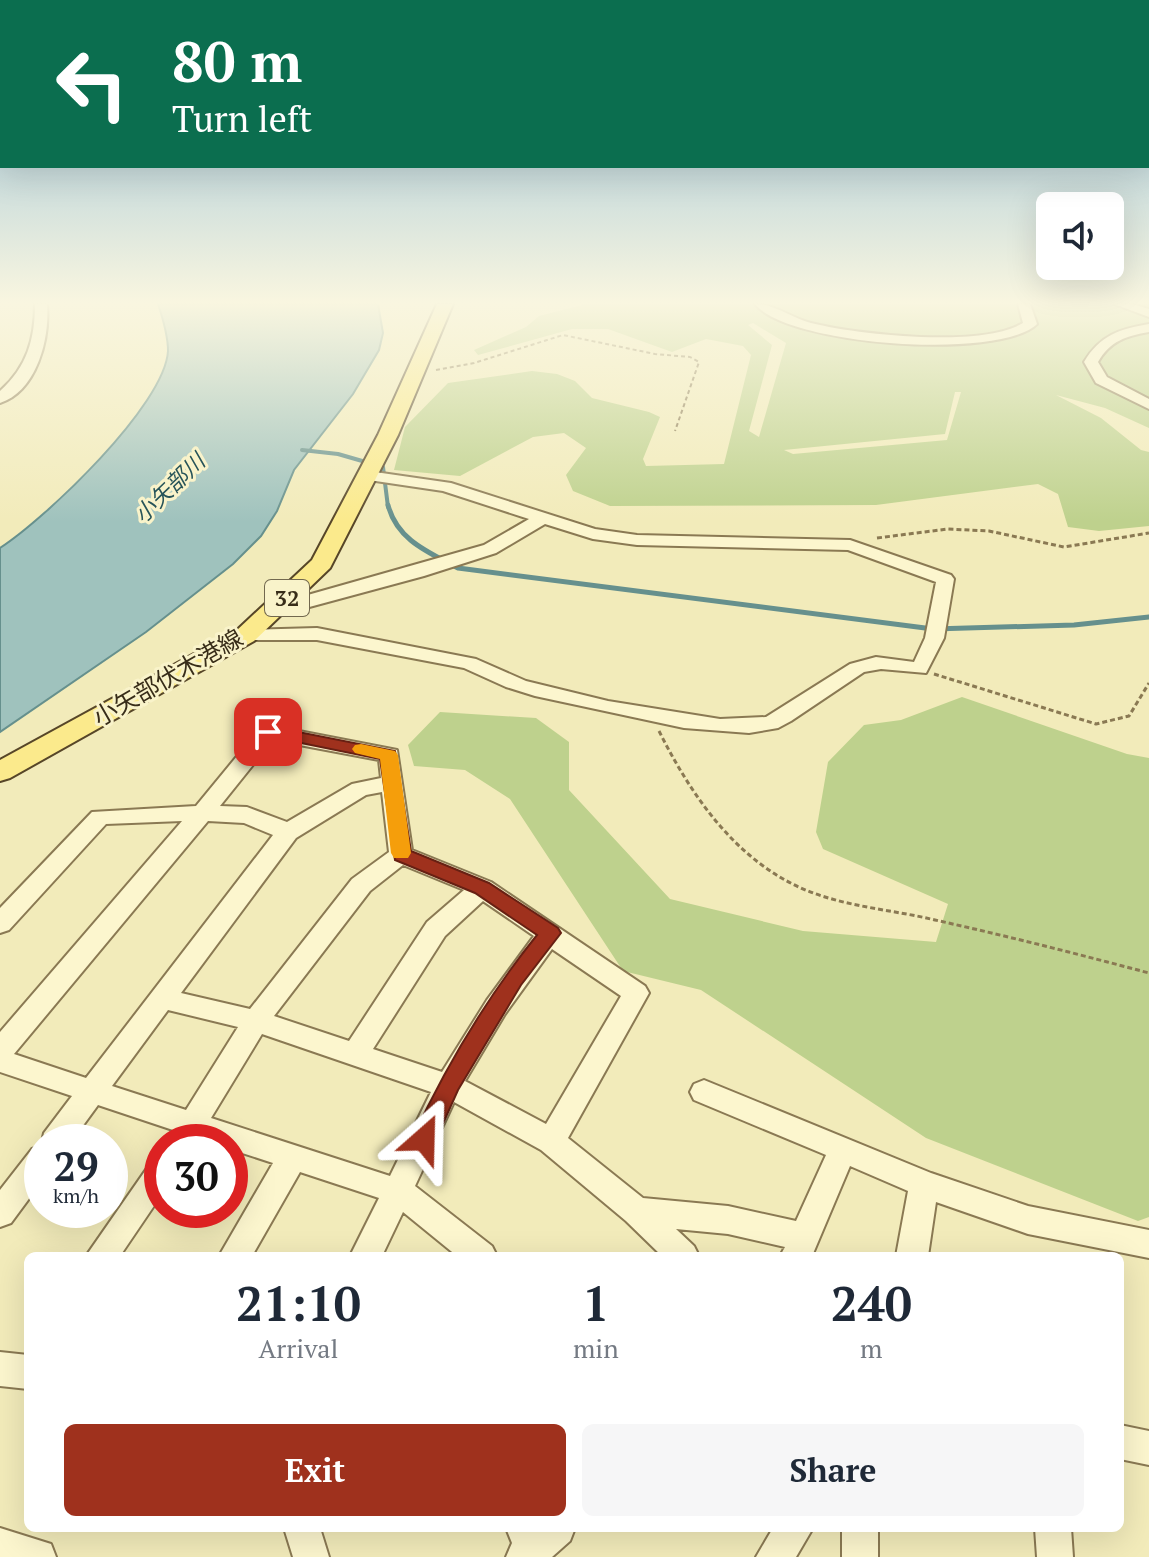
<!DOCTYPE html>
<meta charset="utf-8">
<style>
:root{--surface:#fff;--page:#f6f6f7;--text:#1f2937;--muted:#747a83;--accent:#9f311d}
body{margin:0;font-family:"PT Serif","Noto Sans JP",serif;background:var(--page);color:var(--text);height:100vh;display:flex;flex-direction:column;font-size:30px;white-space:nowrap}
*{box-sizing:border-box;margin:0}
p{font-size:26px;color:var(--muted)}
.icon{flex:none;width:44px;height:44px;fill:none;stroke:currentColor;stroke-width:2;stroke-linecap:round;stroke-linejoin:round}
.map{position:relative;flex:1;overflow:hidden}
.panel{position:absolute;left:24px;top:1252px;width:1100px;height:280px;display:flex;flex-direction:column;background:var(--surface);border-radius:12px;box-shadow:0 8px 32px #0002}
.panel>*{flex:none}
.top-card{position:absolute;left:0px;top:0px;width:1150px;height:168px;box-shadow:0 8px 32px #0002;background:#0b6e4f;color:#fff;overflow:hidden}
.fabs{position:absolute;left:1036px;top:192px;display:grid;gap:16px}
.fabs a{display:grid;place-items:center;width:88px;height:88px;border-radius:12px;background:var(--surface);box-shadow:0 8px 32px #0002;font-size:40px}
.speed{position:absolute;left:24px;top:1124px;display:flex;gap:16px;font-size:40px;font-weight:700;text-align:center}
.speed>*{display:grid;place-content:center;width:104px;height:104px;border-radius:50%;background:var(--surface);box-shadow:0 8px 32px #0002;line-height:1}
.speed small{font-size:20px;font-weight:400}
.speed .limit{border:12px solid #d22;background:#fff;color:#111}
.pin{position:absolute;display:grid;place-items:center;width:68px;height:68px;color:#fff;margin:-34px;border-radius:16px;box-shadow:0 4px 12px #0006}
.me{position:absolute;width:88px;margin:-44px;rotate:25deg;stroke-linejoin:round;filter:drop-shadow(0 0 6px #0008)}
.turn{display:flex;align-items:center;gap:28px;height:168px;padding:0 40px;font-size:36px}
.turn .icon{width:104px;height:104px;stroke-width:2.5}
.turn b{display:block;font-size:56px;line-height:68px}
.eta{display:flex;justify-content:space-evenly;align-items:center;height:136px;text-align:center}
.eta b{font-size:48px;font-weight:600;line-height:56px}
.cta{display:flex;gap:16px;margin-top:auto;padding:16px 40px}
.cta a{flex:1;height:92px;border-radius:12px;background:var(--accent);color:#fff;font-size:32px;font-weight:600;line-height:92px;text-align:center}
.cta a+a{background:var(--page);color:var(--text)}
.map>svg:first-child{display:block}
.green{fill:#bed18d;fill-rule:evenodd}
.water{fill:#9fc2bd;stroke:#66908d;stroke-width:2}
.lines{fill:none;stroke-linecap:round;stroke-linejoin:round}
.stream-far1{stroke:#66908d;stroke-width:4}
.stream{stroke:#66908d;stroke-width:5}
.minor-casing{stroke:#8a7953;stroke-width:4}
.major-casing{stroke:#574628;stroke-width:4}
.path-far1{stroke:#8a7953;stroke-width:2;stroke-dasharray:4 3;stroke-linecap:butt}
.path{stroke:#8a7953;stroke-width:3;stroke-dasharray:5 3;stroke-linecap:butt}
.minor{fill:#fcf6ce;fill-rule:evenodd}
.major{fill:#fbea8c;fill-rule:evenodd}
.route{fill:#9f311d;stroke:#672013;stroke-width:2}
.slow{fill:#f59e0b}
.labels{text-anchor:middle;stroke-width:6;stroke-linejoin:round;paint-order:stroke}
.far-water-label{font-size:22px;font-style:italic;fill:#275459;stroke:#f9f3ca}
.shield{fill:#f9f3ca;stroke:#72684e;stroke-width:2}
.shield-label{font-size:22px;font-weight:bold;fill:#382d19}
.street-label{font-size:24px;fill:#382d19;stroke:#f9f3ca}
</style>
<div class="map">
<svg width="1149" height="1557" viewBox="0 0 1149 1557">
<rect width="100%" height="100%" fill="#f2ebba"/>
<path class="green" d="M 586,304 L 1149,304 L 1149,428 L 1105,408 L 1056,395 L 1101,418 L 1141,450 L 1149,452 L 1149,526 L 1099,531 L 1068,527 L 1058,494 L 1038,484 L 876,505 L 610,506 L 573,491 L 566,475 L 586,448 L 564,433 L 533,437 L 460,476 L 394,470 L 405,427 L 448,383 L 532,371 L 557,374 L 575,381 L 592,398 L 649,412 L 660,417 L 643,459 L 646,466 L 724,464 L 751,355 L 743,346 L 706,339 L 672,352 L 608,329 L 572,329 L 478,355 L 474,350 L 526,327 L 539,316 ZM 753,323 L 786,343 L 759,437 L 749,431 L 772,345 L 748,325 ZM 955,392 L 961,392 L 947,440 L 793,454 L 784,450 L 945,434 Z
M 962,697 L 1127,754 L 1149,758 L 1149,1217 L 1138,1221 L 926,1138 L 701,990 L 623,971 L 510,799 L 465,770 L 414,766 L 408,745 L 440,712 L 536,718 L 569,742 L 569,790 L 670,899 L 803,931 L 936,942 L 948,904 L 823,849 L 816,832 L 828,762 L 864,725 L 901,720 Z"/>
<path class="water" d="M 158,304 L 378,304 L 383,333 L 379,350 L 353,394 L 294,470 L 277,511 L 261,536 L 233,564 L 146,632 L 0,732 L 0,548 C 45,519 165,405 168,351 C 168,335 163,319 158,304 Z"/>
<g class="lines">
<path class="stream-far1" d="M 302,450 L 338,454 L 383,467 L 388,507"/>
<path class="stream" d="M 388,505 C 397,540 428,552 458,568 L 933,629 L 1074,625 L 1149,617"/>
<defs>
<path id="minor" d="M 35,304 L 47,304 C 50,338 37,391 0,403 L 0,391 C 27,367 35,339 35,304 Z
M 755,304 C 775,304 791,318 811,323 C 859,335 981,348 1023,323 L 1018,304 L 1030,304 L 1037,324 C 999,361 787,345 755,304 Z
M 1114,304 L 1132,304 L 1149,309 L 1149,317 Z
M 1149,324 L 1149,332 C 1126,336 1110,341 1098,362 L 1107,377 L 1149,399 L 1149,409 L 1096,383 L 1084,362 C 1100,335 1120,329 1149,324 Z
M 368,471 L 451,483 L 595,529 L 637,535 L 850,540 L 951,575 L 954,579 L 944,638 L 926,673 L 881,669 L 864,672 L 791,721 L 778,728 L 749,733 L 684,728 L 535,696 L 506,687 L 464,668 L 317,640 L 238,640 L 235,636 L 245,630 L 317,628 L 476,659 L 526,681 L 608,701 L 720,719 L 766,717 L 850,664 L 876,657 L 914,662 L 925,638 L 936,582 L 848,550 L 637,545 L 593,539 L 545,524 L 496,553 L 424,576 L 276,616 L 269,614 L 267,610 L 269,606 L 484,545 L 529,519 L 443,491 L 362,479 L 362,473 Z
M 268,725 L 397,750 L 412,850 L 491,882 L 645,986 L 649,993 L 568,1138 L 643,1198 L 728,1206 L 796,1221 L 826,1155 L 694,1100 L 690,1092 L 694,1084 L 704,1080 L 931,1173 L 1028,1206 L 1149,1230 L 1149,1258 L 1028,1234 L 936,1202 L 928,1256 L 896,1256 L 908,1191 L 850,1166 L 812,1256 L 780,1256 L 785,1247 L 728,1234 L 676,1229 L 694,1246 L 699,1256 L 662,1256 L 626,1221 L 541,1150 L 454,1102 L 415,1186 L 492,1246 L 497,1256 L 457,1256 L 403,1212 L 382,1256 L 350,1256 L 379,1198 L 300,1172 L 252,1256 L 219,1256 L 273,1163 L 230,1149 L 230,1142 L 199,1138 L 197,1142 L 167,1142 L 173,1130 L 98,1105 L 71,1142 L 42,1142 L 42,1181 L 11,1223 L 0,1227 L 0,1190 L 32,1149 L 41,1146 L 44,1133 L 72,1096 L 0,1072 L 0,1032 L 182,821 L 106,824 L 9,930 L 0,933 L 0,908 L 92,812 L 196,806 L 261,727 ZM 273,740 L 379,760 L 381,778 L 352,784 L 287,822 L 247,807 L 220,806 ZM 382,792 L 389,852 L 352,879 L 250,1009 L 181,993 L 296,838 L 366,795 ZM 208,821 L 244,823 L 273,835 L 86,1078 L 14,1054 ZM 403,865 L 464,890 L 427,922 L 349,1041 L 274,1016 L 370,891 ZM 483,901 L 534,936 L 487,1000 L 442,1072 L 373,1049 L 445,936 ZM 552,949 L 621,996 L 546,1124 L 465,1081 L 505,1014 ZM 168,1010 L 238,1027 L 186,1110 L 112,1086 ZM 262,1034 L 431,1092 L 390,1176 L 211,1118 Z
M 162,1157 L 162,1194 L 120,1256 L 86,1256 L 152,1161 Z
M 0,1352 L 28,1355 L 28,1389 L 0,1386 Z
M 1120,1425 L 1149,1431 L 1149,1465 L 1120,1459 Z
M 0,1528 L 51,1544 L 56,1557 L 0,1557 Z
M 284,1528 L 320,1528 L 329,1557 L 293,1557 Z
M 506,1528 L 575,1528 L 570,1541 L 552,1557 L 506,1557 L 512,1543 Z
M 773,1528 L 813,1528 L 796,1557 L 756,1557 Z
M 842,1528 L 878,1528 L 878,1557 L 842,1557 Z
M 1035,1528 L 1071,1528 L 1073,1557 L 1037,1557 Z"/>
<path id="major" d="M 437,304 L 453,304 L 398,435 L 330,568 L 254,641 L 10,778 L 0,781 L 0,760 L 236,631 L 312,560 L 378,435 Z"/>
</defs>
<use href="#minor" class="minor-casing"/>
<use href="#major" class="major-casing"/>
<path class="path-far1" d="M 436,370 L 474,363 L 563,335 L 655,354 L 690,357 L 699,362 L 675,431"/>
<path class="path" d="M 877,538 L 948,529 L 989,531 L 1064,547 L 1149,533
M 934,674 L 1096,724 L 1129,716 L 1149,683
M 659,731 C 694,801 743,871 822,896 C 859,908 898,911 935,920 C 1007,936 1078,954 1149,973"/>
<use href="#minor" class="minor"/>
<use href="#major" class="major"/>
</g>
<linearGradient id="sky" x2="0" y2="1"><stop stop-color="#8bbad7"/><stop offset="0.58" stop-color="#f9f6e0"/><stop offset="1" stop-color="#f9f6e0" stop-opacity="0"/></linearGradient>
<rect width="1149" height="522" fill="url(#sky)"/>
<path class="route" d="M 268,726 L 395,751 L 411,851 L 489,883 L 558,928 L 561,933 L 521,985 L 458,1090 L 433,1146 L 424,1149 L 416,1146 L 412,1139 C 446,1066 487,997 537,935 L 475,893 L 395,860 L 380,759 L 262,735 L 259,732 L 262,728 Z"/>
<path class="slow" d="M 361,744 L 395,751 L 398,755 L 411,853 L 408,858 L 394,858 L 391,853 L 380,759 L 355,753 L 352,749 L 355,745 Z"/>
<g class="labels">
<g class="far-water-label">
<text transform="translate(169 488) rotate(-44)" y="8">小矢部川</text>
</g>
<rect class="shield" x="265" y="580" width="44" height="36" rx="6"/>
<g class="shield-label">
<text x="287" y="606">32</text>
</g>
<g class="street-label">
<text transform="translate(168 678) rotate(-30)" y="8">小矢部伏木港線</text>
</g>
</g>
</svg>
<div class="fabs">
<a><svg class="icon" aria-label="sound" viewBox="0 0 24 24"><path d="M4 9h4l5-4v14l-5-4H4zM17 9q2 3 0 6"/></svg></a>
</div>
<div class="speed"><div>29<small>km/h</small></div><div class="limit">30</div></div>
<div class="pin" style="left:268px;top:732px;background:#d93025"><svg class="icon" aria-label="arrive" viewBox="0 0 24 24"><path d="M6 21V4h12l-3 4 3 4H6"/></svg></div>
<svg class="me" style="left:424px;top:1139px" viewBox="-20 -20 40 40"><path d="M0-17L14 15 0 8-14 15z" fill="#9f311d" stroke="#fff" stroke-width="4"/></svg>
<div class="top-card">
<div class="turn"><svg class="icon" aria-label="left" viewBox="0 0 24 24"><path d="M17 20v-9H6M10 6l-5 5 5 5"/></svg><div><b>80 m</b>Turn left</div></div>
</div>
<section class="panel">
<div class="eta">
<div><b>21:10</b><p>Arrival</p></div>
<div><b>1</b><p>min</p></div>
<div><b>240</b><p>m</p></div>
</div>
<div class="cta"><a>Exit</a><a>Share</a></div>
</section>
</div>
